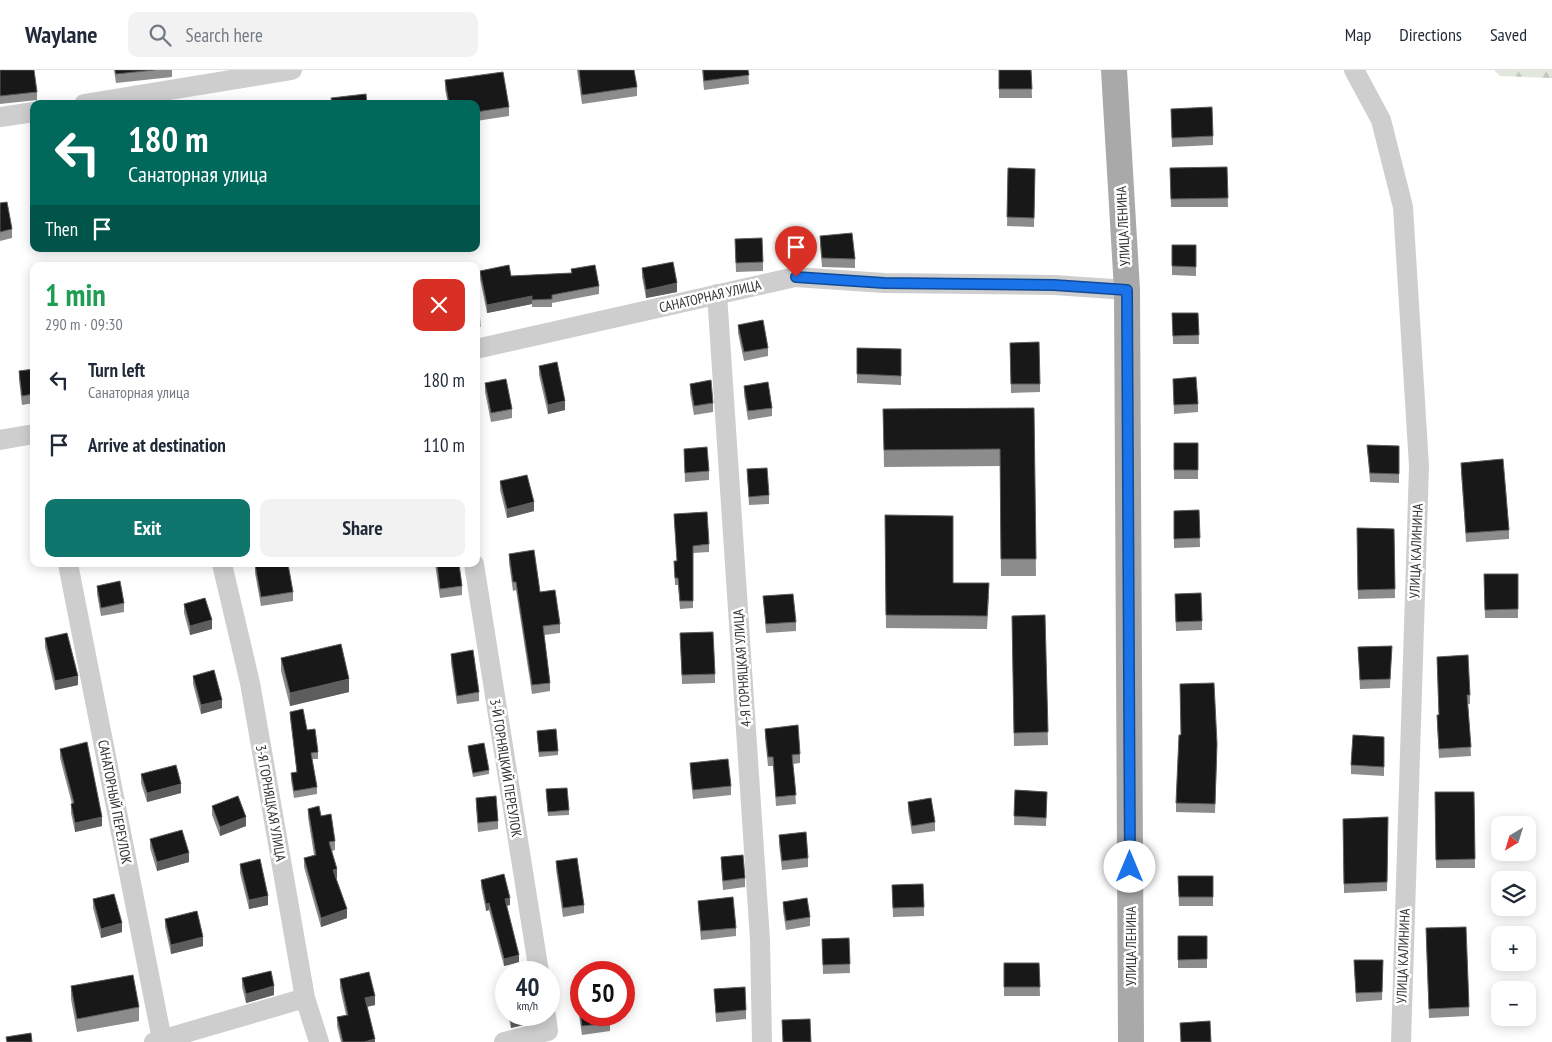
<!DOCTYPE html>
<meta charset="utf-8">
<style>
:root{--surface:#fff;--page:#f2f2f3;--text:#1f2937;--muted:#747a83;--line:#e0e1e3;--accent:#0f766e}
body{margin:0;font-family:"PT Sans Narrow",sans-serif;background:var(--page);color:var(--text);height:100vh;display:flex;flex-direction:column;font-size:19px;white-space:nowrap}
*{box-sizing:border-box;margin:0}
p{font-size:16px;color:var(--muted)}
.icon{flex:none;width:28px;height:28px;fill:none;stroke:currentColor;stroke-width:2;stroke-linecap:round;stroke-linejoin:round}
.map{position:relative;flex:1;overflow:hidden}
.details{position:absolute;left:30px;top:192px;width:450px;height:305px;display:flex;flex-direction:column;background:var(--surface);border-radius:10px;box-shadow:0 2px 12px #0003}
.details>*{flex:none}
.banner{position:absolute;left:30px;top:30px;width:450px;height:152px;border-radius:10px;box-shadow:0 2px 12px #0003;background:#00695c;color:#fff;overflow:hidden}
.needle{width:32px;rotate:218deg}
.fabs{position:absolute;left:1491px;top:746px;display:grid;gap:10px}
.fabs a{display:grid;place-items:center;width:45px;height:45px;border-radius:10px;background:var(--surface);box-shadow:0 2px 12px #0003;font-size:25px}
.speed{position:absolute;left:495px;top:891px;display:flex;gap:10px;font-size:25px;font-weight:700;text-align:center}
.speed>*{display:grid;place-content:center;width:65px;height:65px;border-radius:50%;background:var(--surface);box-shadow:0 2px 12px #0003;line-height:1}
.speed small{font-size:12px;font-weight:400}
.speed .limit{border:8px solid #d22;background:#fff;color:#111}
.pin{position:absolute;display:grid;place-items:center;width:42px;height:42px;color:#fff;margin:-51px -21px;border-radius:50% 50% 50% 0;rotate:-45deg;box-shadow:0 0 5px #0007}
.pin .icon{rotate:45deg}
.me{position:absolute;width:55px;margin:-28px;rotate:0deg;stroke-linejoin:round;filter:drop-shadow(0 0 4px #0008)}
.turn{display:flex;align-items:center;gap:18px;height:105px;padding:0 15px;font-size:22px}
.turn .icon{width:65px;height:65px;stroke-width:2.5}
.turn b{display:block;font-size:35px;line-height:42px}
.then{display:flex;align-items:center;height:48px;padding:0 15px;background:#0003;gap:10px;font-size:19px}
.round{display:grid;place-items:center;flex:none;width:52px;height:52px;border-radius:10px;background:var(--page)}
.headline{display:flex;align-items:center;justify-content:space-between;height:85px;padding:0 15px}
h1{font-size:30px;font-weight:700;line-height:38px;color:#1e9e55}
.cta{display:flex;gap:10px;margin-top:auto;padding:10px 15px}
.cta a{flex:1;height:58px;border-radius:10px;background:var(--accent);color:#fff;font-size:20px;font-weight:700;line-height:58px;text-align:center}
.cta a+a{background:var(--page);color:var(--text)}
ul{padding:0;list-style:none}
li{display:flex;align-items:center;gap:15px;height:65px;padding:0 15px}
li div{flex:1}
li b{display:block;font-size:19px}
li em{font-style:normal}
header{display:flex;align-items:center;gap:30px;box-sizing:border-box;height:70px;padding:0 25px;background:var(--surface);border-bottom:1px solid var(--line)}
header strong{font-size:24px}
nav{display:flex;gap:28px;margin-inline-start:auto;font-size:18px}
.search{width:350px;height:45px;background:var(--page);display:flex;align-items:center;gap:12px;box-sizing:border-box;padding:0 18px;border-radius:10px;color:var(--muted);font-size:19px}
.map>svg:first-child{display:block}
.forest{fill:url(#forest-firs)}
.lines{fill:none;stroke-linecap:round;stroke-linejoin:round}
.minor{stroke:#cecece;stroke-width:20}
.major{stroke:#a9a9a9;stroke-width:26}
.wall{fill:#8c8c8c}
.shaded-wall{fill:#5d5d5d}
.building{fill:#181818;stroke:#5d5d5d}
.route-casing{stroke:#114b97;stroke-width:12}
.route{stroke:#1a73e8;stroke-width:9}
.labels{text-anchor:middle;stroke-width:5;stroke-linejoin:round;paint-order:stroke}
.street-label{font-size:14px;fill:#313131;stroke:#fff}
</style>
<header>
<strong>Waylane</strong>
<div class="search"><svg class="icon" aria-label="search" viewBox="0 0 24 24"><circle cx="10" cy="10" r="6"/><path d="M15 15l6 6"/></svg>Search here</div>
<nav><a>Map</a><a>Directions</a><a>Saved</a></nav>
</header>
<div class="map">
<svg width="1552" height="972" viewBox="0 0 1552 972">
<defs>
<pattern id="forest-firs" width="22" height="20" patternUnits="userSpaceOnUse" patternTransform="scale(1.25)"><rect width="22" height="20" fill="#e1e7dc"/><path d="M5 1l3.5 6h-7zM16 11l3.5 6h-7z" fill="#c2c7bd"/></pattern>
</defs>
<rect width="100%" height="100%" fill="#fff"/>
<path class="forest" d="M 1494,0 L 1552,0 L 1552,8 L 1500,6 Z"/>
<g class="lines">
<path class="minor" d="M 1354,0 L 1381,50 L 1403,137 L 1419,396 L 1401,972
M 84,34 L 292,0
M 0,47 L 34,42
M 717,224 L 760,870 L 762,972
M 476,279 L 795,207 L 884,213 L 1054,215 L 1127,220
M 0,370 L 34,364
M 68,494 L 162,970
M 222,494 L 250,613 L 305,928 L 319,972
M 474,494 L 539,902
M 154,972 L 305,928
M 504,972 L 548,961 L 546,945"/>
<path class="major" d="M 1114,0 L 1127,220 L 1131,972"/>
</g>
<path class="wall" d="M 0,0 L 37,22 L 37,30 L 0,34 Z
M 114,0 L 172,0 L 172,7 L 116,13 Z
M 577,0 L 634,0 L 637,17 L 637,26 L 582,34 Z
M 702,0 L 748,0 L 749,14 L 704,20 Z
M 999,0 L 1031,0 L 1032,28 L 999,28 Z
M 445,10 L 509,37 L 509,46 L 476,51 L 476,34 L 448,34 L 445,19 Z
M 1171,39 L 1213,66 L 1213,75 L 1172,77 Z
M 1227,97 L 1228,137 L 1171,137 L 1170,98 Z
M 1008,98 L 1035,99 L 1034,157 L 1007,156 Z
M 0,133 L 12,159 L 12,168 L 0,171 Z
M 820,166 L 855,189 L 855,198 L 822,197 L 820,175 Z
M 1172,175 L 1196,175 L 1196,206 L 1172,205 Z
M 735,178 L 763,192 L 763,201 L 736,202 Z
M 642,198 L 677,222 L 646,228 L 642,207 Z
M 571,199 L 599,216 L 599,224 L 552,233 L 552,237 L 532,237 L 532,234 L 487,243 L 480,209 L 480,201 L 511,206 L 571,203 Z
M 1172,243 L 1198,243 L 1199,274 L 1173,274 Z
M 738,255 L 768,278 L 768,286 L 744,291 L 738,263 Z
M 1010,273 L 1040,314 L 1040,322 L 1011,323 Z
M 857,278 L 901,279 L 901,315 L 857,313 Z
M 539,296 L 565,340 L 548,344 L 539,305 Z
M 34,299 L 34,333 L 22,335 L 19,310 L 19,301 Z
M 1173,309 L 1198,334 L 1198,342 L 1174,344 Z
M 485,313 L 512,339 L 512,348 L 491,352 L 485,322 Z
M 690,314 L 713,333 L 713,342 L 694,345 L 690,323 Z
M 744,316 L 772,338 L 772,346 L 748,350 L 744,324 Z
M 1034,338 L 1036,506 L 1001,506 L 1000,396 L 884,397 L 883,339 Z
M 1174,373 L 1198,373 L 1198,409 L 1174,409 Z
M 1367,375 L 1399,376 L 1399,413 L 1370,412 Z
M 684,379 L 709,401 L 709,410 L 685,412 Z
M 1461,393 L 1509,460 L 1509,469 L 1466,472 L 1461,402 Z
M 747,399 L 769,425 L 769,434 L 749,435 Z
M 500,411 L 534,441 L 507,448 L 500,420 Z
M 1199,440 L 1200,477 L 1174,478 L 1174,441 Z
M 674,444 L 709,474 L 709,482 L 693,483 L 693,538 L 680,539 L 678,515 L 675,515 L 674,491 L 677,491 Z
M 885,445 L 953,513 L 989,526 L 987,559 L 886,558 Z
M 1357,458 L 1394,459 L 1395,528 L 1358,529 Z
M 509,484 L 540,522 L 560,554 L 560,563 L 544,565 L 550,613 L 550,621 L 532,624 L 516,520 L 513,521 L 509,493 Z
M 435,494 L 459,494 L 462,516 L 462,525 L 440,528 Z
M 255,495 L 293,522 L 293,531 L 261,536 L 255,503 Z
M 1484,504 L 1518,504 L 1518,548 L 1485,548 Z
M 97,516 L 124,533 L 124,542 L 101,546 L 97,524 Z
M 763,526 L 796,552 L 796,561 L 766,563 Z
M 1175,533 L 1202,551 L 1202,560 L 1176,561 Z
M 184,534 L 212,559 L 190,565 L 184,543 Z
M 1045,545 L 1048,675 L 1014,676 L 1012,546 Z
M 680,563 L 715,604 L 715,613 L 682,614 Z
M 45,568 L 78,615 L 55,620 L 45,577 Z
M 1392,576 L 1390,618 L 1360,619 L 1358,577 Z
M 451,584 L 479,622 L 479,631 L 457,634 L 451,593 Z
M 1437,587 L 1470,625 L 1470,634 L 1468,634 L 1471,686 L 1439,688 L 1437,654 L 1437,645 L 1439,645 Z
M 281,588 L 349,622 L 290,636 L 281,601 Z
M 193,606 L 222,638 L 201,644 L 193,614 Z
M 290,642 L 307,660 L 318,682 L 318,689 L 312,689 L 317,717 L 317,724 L 294,728 L 291,710 L 291,703 L 297,702 L 290,648 Z
M 765,659 L 800,684 L 800,693 L 793,694 L 796,734 L 776,736 L 773,696 L 768,696 L 765,668 Z
M 537,665 L 558,681 L 558,685 L 539,687 Z
M 1384,667 L 1384,706 L 1351,704 L 1351,695 Z
M 468,676 L 489,700 L 489,704 L 473,707 L 468,681 Z
M 60,679 L 102,756 L 75,762 L 71,743 L 71,734 L 72,734 L 60,688 Z
M 1217,683 L 1215,743 L 1176,742 L 1176,733 Z
M 690,693 L 731,716 L 731,725 L 693,729 L 690,702 Z
M 141,704 L 181,723 L 147,732 L 141,713 Z
M 546,719 L 569,740 L 569,745 L 548,746 Z
M 1015,720 L 1047,722 L 1046,756 L 1014,755 Z
M 1435,722 L 1474,722 L 1475,798 L 1436,798 Z
M 476,728 L 498,751 L 498,759 L 478,762 L 476,736 Z
M 908,732 L 935,752 L 935,761 L 912,764 L 908,741 Z
M 212,736 L 246,756 L 220,766 L 212,745 Z
M 308,739 L 321,746 L 335,771 L 335,780 L 332,781 L 337,808 L 336,808 L 347,848 L 321,857 L 304,797 L 304,788 L 314,785 L 308,747 Z
M 1388,747 L 1387,821 L 1344,823 L 1343,749 Z
M 779,765 L 808,788 L 808,797 L 782,800 L 779,774 Z
M 150,769 L 189,792 L 157,801 L 150,778 Z
M 721,787 L 745,808 L 745,817 L 723,820 L 721,796 Z
M 556,791 L 584,835 L 584,843 L 563,847 L 556,799 Z
M 240,794 L 268,835 L 249,839 L 240,803 Z
M 1178,806 L 1213,806 L 1213,836 L 1179,836 Z
M 481,810 L 510,835 L 506,836 L 519,892 L 504,896 L 489,840 L 486,841 L 481,817 Z
M 892,815 L 924,837 L 924,846 L 893,847 Z
M 93,829 L 122,862 L 101,868 L 93,838 Z
M 698,831 L 736,858 L 736,866 L 701,870 L 698,840 Z
M 783,832 L 810,847 L 810,856 L 786,860 L 783,841 Z
M 165,849 L 203,876 L 171,884 L 165,857 Z
M 1178,866 L 1207,866 L 1207,898 L 1178,898 Z
M 1426,867 L 1469,937 L 1469,946 L 1429,948 Z
M 849,868 L 850,903 L 823,904 L 822,869 Z
M 1354,890 L 1383,890 L 1382,930 L 1356,932 Z
M 1004,893 L 1039,893 L 1040,926 L 1004,926 Z
M 242,908 L 274,925 L 246,933 L 242,917 Z
M 340,909 L 375,935 L 367,937 L 375,972 L 341,972 L 337,956 L 337,947 L 346,945 L 340,918 Z
M 71,916 L 139,937 L 139,951 L 77,962 L 71,929 Z
M 714,919 L 746,940 L 746,949 L 716,952 Z
M 577,923 L 610,953 L 610,961 L 582,965 L 577,932 Z
M 508,945 L 535,945 L 535,952 L 511,958 Z"/>
<path class="shaded-wall" d="M 677,213 L 677,222 L 646,228 L 646,220 Z
M 532,226 L 532,234 L 487,243 L 487,235 Z
M 480,257 L 480,266 L 476,267 L 476,259 Z
M 565,331 L 565,340 L 548,344 L 548,335 Z
M 534,432 L 534,441 L 507,448 L 507,439 Z
M 212,550 L 212,559 L 190,565 L 190,556 Z
M 78,606 L 78,615 L 55,620 L 55,611 Z
M 349,609 L 349,622 L 290,636 L 290,623 Z
M 222,630 L 222,638 L 201,644 L 201,635 Z
M 181,714 L 181,723 L 147,732 L 147,723 Z
M 102,747 L 102,756 L 75,762 L 75,753 Z
M 246,747 L 246,756 L 220,766 L 220,757 Z
M 189,783 L 189,792 L 157,801 L 157,792 Z
M 337,799 L 337,808 L 333,809 L 333,800 Z
M 268,826 L 268,835 L 249,839 L 249,830 Z
M 510,828 L 510,835 L 505,836 L 505,829 Z
M 489,833 L 489,840 L 486,841 L 486,834 Z
M 347,839 L 347,848 L 321,857 L 321,848 Z
M 122,853 L 122,862 L 101,868 L 101,859 Z
M 203,867 L 203,876 L 171,884 L 171,875 Z
M 519,885 L 519,892 L 504,896 L 504,889 Z
M 274,916 L 274,925 L 246,933 L 246,924 Z
M 375,926 L 375,935 L 365,937 L 365,928 Z
M 528,945 L 535,945 L 535,952 L 511,958 L 511,949 Z
M 375,969 L 375,972 L 364,972 Z"/>
<path class="building" d="M 0,0 L 34,0 L 37,22 L 0,26 Z
M 115,0 L 154,0 L 116,4 Z
M 579,0 L 634,0 L 637,17 L 582,25 Z
M 703,0 L 748,0 L 749,5 L 704,11 Z
M 999,0 L 1031,0 L 1032,19 L 999,19 Z
M 503,2 L 509,37 L 476,42 L 476,34 L 449,34 L 445,10 Z
M 366,24 L 367,34 L 332,34 L 331,28 Z
M 1212,37 L 1213,66 L 1172,68 L 1171,39 Z
M 1227,97 L 1228,128 L 1171,129 L 1170,98 Z
M 1008,98 L 1035,99 L 1034,148 L 1007,147 Z
M 7,132 L 12,159 L 0,162 L 0,133 Z
M 852,163 L 855,189 L 822,188 L 820,166 Z
M 762,168 L 763,192 L 736,193 L 735,169 Z
M 1172,175 L 1196,175 L 1196,197 L 1172,196 Z
M 673,192 L 677,213 L 646,220 L 642,198 Z
M 509,195 L 511,206 L 572,203 L 571,199 L 595,195 L 599,216 L 552,225 L 552,229 L 532,230 L 532,226 L 487,235 L 480,201 Z
M 476,236 L 479,236 L 480,257 L 476,259 Z
M 1172,243 L 1198,243 L 1199,265 L 1173,266 Z
M 763,250 L 768,278 L 744,282 L 738,255 Z
M 1039,272 L 1040,314 L 1011,314 L 1010,273 Z
M 857,278 L 901,279 L 901,306 L 857,304 Z
M 557,292 L 565,331 L 548,335 L 539,296 Z
M 34,299 L 34,324 L 22,326 L 19,301 Z
M 1196,307 L 1198,334 L 1174,335 L 1173,309 Z
M 506,309 L 512,339 L 491,343 L 485,313 Z
M 711,310 L 713,333 L 694,336 L 690,314 Z
M 768,312 L 772,338 L 748,341 L 744,316 Z
M 1034,338 L 1036,489 L 1001,489 L 1000,379 L 884,380 L 883,339 Z
M 1174,373 L 1198,373 L 1198,400 L 1174,400 Z
M 1367,375 L 1399,376 L 1399,404 L 1370,403 Z
M 707,377 L 709,401 L 685,403 L 684,379 Z
M 1503,389 L 1509,460 L 1466,463 L 1461,393 Z
M 767,398 L 769,425 L 749,427 L 747,399 Z
M 527,405 L 534,432 L 507,439 L 500,411 Z
M 1199,440 L 1200,468 L 1174,469 L 1174,441 Z
M 707,442 L 709,474 L 693,476 L 693,531 L 680,531 L 678,508 L 675,508 L 674,491 L 677,491 L 674,444 Z
M 885,445 L 953,446 L 953,513 L 989,513 L 987,546 L 886,545 Z
M 1357,458 L 1394,459 L 1395,519 L 1358,520 Z
M 534,480 L 540,522 L 555,520 L 560,554 L 543,556 L 550,613 L 532,615 L 516,512 L 513,512 L 509,484 Z
M 260,494 L 288,494 L 293,522 L 261,527 L 255,495 Z
M 437,494 L 459,494 L 462,516 L 440,519 Z
M 1484,504 L 1518,504 L 1518,539 L 1485,540 Z
M 120,511 L 124,533 L 101,538 L 97,516 Z
M 1201,523 L 1202,551 L 1176,552 L 1175,524 Z
M 793,524 L 796,552 L 766,554 L 763,526 Z
M 205,528 L 212,550 L 190,556 L 184,534 Z
M 1045,545 L 1048,662 L 1014,663 L 1012,546 Z
M 713,562 L 715,604 L 682,605 L 680,563 Z
M 67,563 L 78,606 L 55,611 L 45,568 Z
M 341,574 L 349,609 L 290,623 L 281,588 Z
M 1392,576 L 1390,609 L 1360,610 L 1358,577 Z
M 473,580 L 479,622 L 457,626 L 451,584 Z
M 1468,585 L 1470,625 L 1467,625 L 1471,677 L 1439,679 L 1437,645 L 1439,645 L 1437,587 Z
M 214,600 L 222,630 L 201,635 L 193,606 Z
M 1214,613 L 1217,674 L 1215,734 L 1176,733 L 1179,665 L 1181,665 L 1180,614 Z
M 303,639 L 307,660 L 315,659 L 318,682 L 311,683 L 317,717 L 294,721 L 291,703 L 297,702 L 290,642 Z
M 798,655 L 800,684 L 792,685 L 796,725 L 776,727 L 773,687 L 768,687 L 765,659 Z
M 556,659 L 558,681 L 539,682 L 537,661 Z
M 1353,665 L 1384,667 L 1384,697 L 1351,695 Z
M 87,672 L 102,747 L 75,753 L 71,734 L 74,733 L 60,679 Z
M 484,673 L 489,700 L 473,703 L 468,676 Z
M 728,689 L 731,716 L 693,720 L 690,693 Z
M 176,695 L 181,714 L 147,723 L 141,704 Z
M 567,718 L 569,740 L 548,742 L 546,719 Z
M 1015,720 L 1047,722 L 1046,748 L 1014,746 Z
M 1435,722 L 1474,722 L 1475,789 L 1436,790 Z
M 238,726 L 246,747 L 220,757 L 212,736 Z
M 496,726 L 498,751 L 478,753 L 476,728 Z
M 931,728 L 935,752 L 912,756 L 908,732 Z
M 319,736 L 321,746 L 331,744 L 335,771 L 329,772 L 337,799 L 333,800 L 347,839 L 321,848 L 304,788 L 316,785 L 308,739 Z
M 1388,747 L 1387,812 L 1344,814 L 1343,749 Z
M 182,760 L 189,783 L 157,792 L 150,769 Z
M 806,762 L 808,788 L 782,791 L 779,765 Z
M 743,785 L 745,808 L 723,811 L 721,787 Z
M 577,788 L 584,835 L 563,838 L 556,791 Z
M 260,789 L 268,826 L 249,830 L 240,794 Z
M 504,804 L 510,828 L 505,829 L 519,885 L 504,889 L 489,833 L 486,834 L 481,810 Z
M 1178,806 L 1213,806 L 1213,827 L 1179,827 Z
M 923,814 L 924,837 L 893,838 L 892,815 Z
M 114,824 L 122,853 L 101,859 L 93,829 Z
M 733,827 L 736,858 L 701,861 L 698,831 Z
M 807,828 L 810,847 L 786,851 L 783,832 Z
M 197,841 L 203,867 L 171,875 L 165,849 Z
M 1466,857 L 1469,937 L 1429,939 L 1426,858 Z
M 1178,866 L 1207,866 L 1207,889 L 1178,890 Z
M 849,868 L 850,894 L 823,895 L 822,869 Z
M 1354,890 L 1383,890 L 1382,922 L 1356,923 Z
M 1004,893 L 1039,893 L 1040,917 L 1004,917 Z
M 271,901 L 274,916 L 246,924 L 242,908 Z
M 369,902 L 375,926 L 365,928 L 375,969 L 364,972 L 343,972 L 337,947 L 348,945 L 340,909 Z
M 133,905 L 139,937 L 77,949 L 71,916 Z
M 745,917 L 746,940 L 716,943 L 714,919 Z
M 581,922 L 581,945 L 609,945 L 610,953 L 582,956 L 577,923 Z
M 510,945 L 528,945 L 511,949 Z
M 810,949 L 811,972 L 783,972 L 782,950 Z
M 1210,951 L 1211,972 L 1181,972 L 1180,953 Z
M 31,963 L 32,972 L 7,972 L 6,967 Z"/>
<g class="lines">
<defs>
<path id="route" d="M 796,207 L 884,213 L 1054,215 L 1127,220 L 1130,797"/>
</defs>
<use href="#route" class="route-casing"/>
<use href="#route" class="route"/>
</g>
<g class="labels">
<g class="street-label">
<text transform="translate(1123 156) rotate(-93)" y="5">УЛИЦА ЛЕНИНА</text>
<text transform="translate(710 226) rotate(-13)" y="5">САНАТОРНАЯ УЛИЦА</text>
<text transform="translate(1416 481) rotate(-88)" y="5">УЛИЦА КАЛИНИНА</text>
<text transform="translate(742 598) rotate(-94)" y="5">4-Я ГОРНЯЦКАЯ УЛИЦА</text>
<text transform="translate(506 698) rotate(81)" y="5">3-Й ГОРНЯЦКИЙ ПЕРЕУЛОК</text>
<text transform="translate(115 732) rotate(79)" y="5">САНАТОРНЫЙ ПЕРЕУЛОК</text>
<text transform="translate(271 733) rotate(80)" y="5">3-Я ГОРНЯЦКАЯ УЛИЦА</text>
<text transform="translate(1131 876) rotate(-90)" y="5">УЛИЦА ЛЕНИНА</text>
<text transform="translate(1403 886) rotate(-88)" y="5">УЛИЦА КАЛИНИНА</text>
</g>
</g>
</svg>
<div class="fabs">
<a><svg class="needle" viewBox="-14 -14 28 28"><path d="M0-13l5 13h-10z" fill="#e53935"/><path d="M0 13l5-13h-10z" fill="#747a83"/></svg></a>
<a><svg class="icon" aria-label="layers" viewBox="0 0 24 24"><path d="M12 4l9 5-9 5-9-5zM3 14l9 5 9-5"/></svg></a>
<a>+</a>
<a>−</a>
</div>
<div class="speed"><div>40<small>km/h</small></div><div class="limit">50</div></div>
<div class="pin" style="left:796px;top:207px;background:#d93025"><svg class="icon" aria-label="arrive" viewBox="0 0 24 24"><path d="M6 21V4h12l-3 4 3 4H6"/></svg></div>
<svg class="me" style="left:1130px;top:797px" viewBox="-20 -20 40 40"><circle r="19" fill="#fff"/><path d="M0-13L10 11 0 6-10 11z" fill="#1a73e8"/></svg>
<div class="banner">
<div class="turn"><svg class="icon" aria-label="left" viewBox="0 0 24 24"><path d="M17 20v-9H6M10 6l-5 5 5 5"/></svg><div><b>180 m</b>Санаторная улица</div></div>
<div class="then">Then<svg class="icon" aria-label="arrive" viewBox="0 0 24 24"><path d="M6 21V4h12l-3 4 3 4H6"/></svg></div>
</div>
<section class="details">
<div class="headline"><div><h1>1 min</h1><p>290 m · 09:30</p></div><a class="round" style="background:#d93025;color:#fff"><svg class="icon" aria-label="close" viewBox="0 0 24 24"><path d="M6 6l12 12M18 6L6 18"/></svg></a></div>
<ul>
<li><svg class="icon" aria-label="left" viewBox="0 0 24 24"><path d="M17 20v-9H6M10 6l-5 5 5 5"/></svg><div><b>Turn left</b><p>Санаторная улица</p></div><em>180 m</em></li>
<li><svg class="icon" aria-label="arrive" viewBox="0 0 24 24"><path d="M6 21V4h12l-3 4 3 4H6"/></svg><div><b>Arrive at destination</b></div><em>110 m</em></li>
</ul>
<div class="cta"><a>Exit</a><a>Share</a></div>
</section>
</div>
